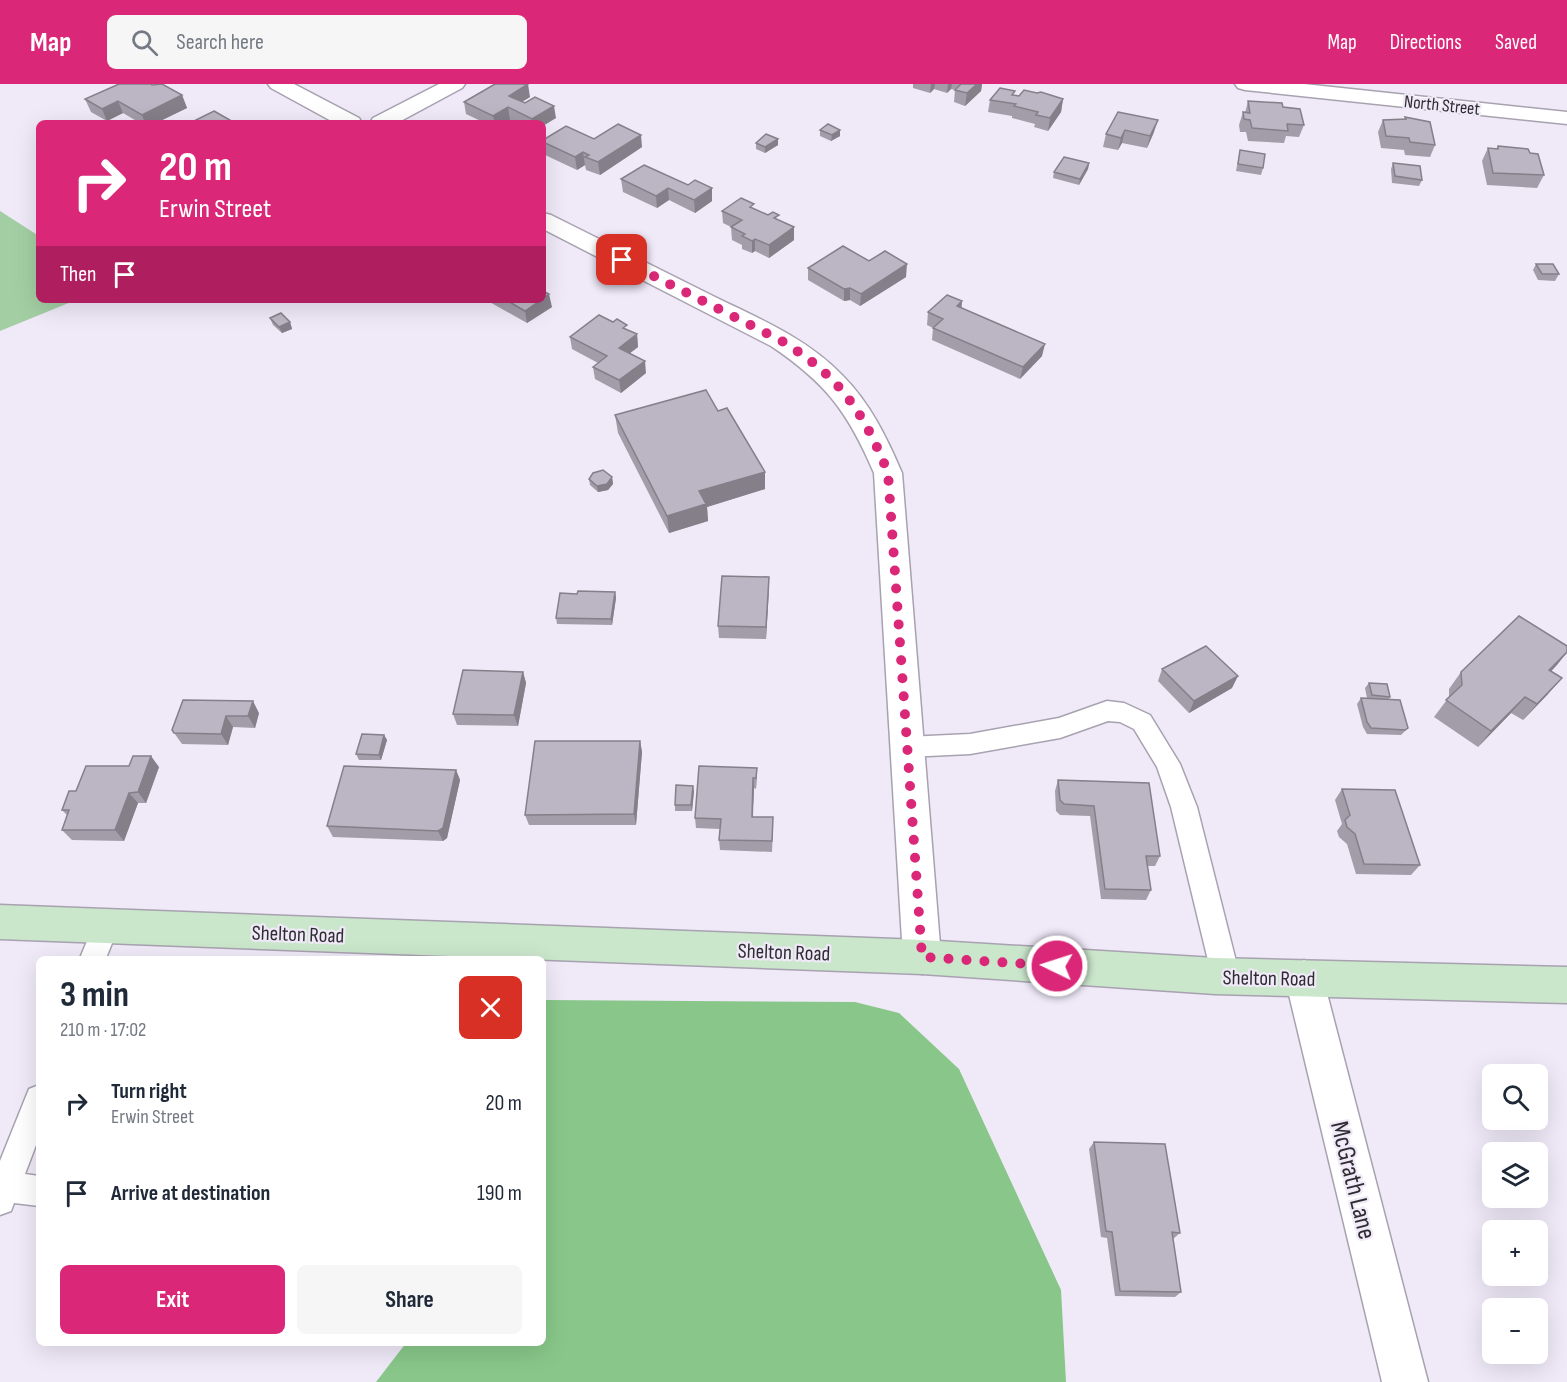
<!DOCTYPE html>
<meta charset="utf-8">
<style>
:root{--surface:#fff;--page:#f6f6f7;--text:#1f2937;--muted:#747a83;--accent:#db2777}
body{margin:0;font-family:"Sofia Sans Condensed",sans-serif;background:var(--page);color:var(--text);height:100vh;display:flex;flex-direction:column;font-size:22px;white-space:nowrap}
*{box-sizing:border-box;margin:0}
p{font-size:20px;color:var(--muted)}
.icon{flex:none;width:33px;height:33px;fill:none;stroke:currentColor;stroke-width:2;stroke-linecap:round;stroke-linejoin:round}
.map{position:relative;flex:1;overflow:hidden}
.drawer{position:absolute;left:36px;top:872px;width:510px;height:390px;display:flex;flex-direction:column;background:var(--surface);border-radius:9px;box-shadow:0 6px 24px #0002}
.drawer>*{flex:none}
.banner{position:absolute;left:36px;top:36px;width:510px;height:183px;border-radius:9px;box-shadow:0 6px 24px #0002;background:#db2777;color:#fff;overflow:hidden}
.fabs{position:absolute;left:1482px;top:980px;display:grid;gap:12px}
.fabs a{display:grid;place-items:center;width:66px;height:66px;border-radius:9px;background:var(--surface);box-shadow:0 6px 24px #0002;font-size:30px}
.pin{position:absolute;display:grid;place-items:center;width:51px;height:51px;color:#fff;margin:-26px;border-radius:12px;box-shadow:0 3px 9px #0006}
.me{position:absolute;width:66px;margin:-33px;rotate:274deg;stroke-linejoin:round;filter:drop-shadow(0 0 4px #0008)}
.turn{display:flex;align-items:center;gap:21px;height:126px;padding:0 24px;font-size:27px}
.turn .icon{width:78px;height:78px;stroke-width:2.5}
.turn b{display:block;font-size:42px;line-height:51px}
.then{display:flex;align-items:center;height:57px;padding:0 24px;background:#0003;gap:12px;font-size:22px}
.round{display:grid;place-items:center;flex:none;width:63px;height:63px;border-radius:9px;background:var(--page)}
.overview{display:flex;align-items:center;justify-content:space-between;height:102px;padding:0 24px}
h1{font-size:36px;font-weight:700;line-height:45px}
.cta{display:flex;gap:12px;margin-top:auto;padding:12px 24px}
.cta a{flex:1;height:69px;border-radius:9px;background:var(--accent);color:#fff;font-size:24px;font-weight:700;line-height:69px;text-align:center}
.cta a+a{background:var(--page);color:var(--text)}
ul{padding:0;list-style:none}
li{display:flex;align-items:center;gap:18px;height:90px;padding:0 24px}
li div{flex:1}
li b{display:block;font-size:22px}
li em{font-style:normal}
header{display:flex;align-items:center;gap:36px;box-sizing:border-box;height:84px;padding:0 30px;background:var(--accent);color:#fff}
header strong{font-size:28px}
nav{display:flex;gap:33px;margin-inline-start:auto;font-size:21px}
.search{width:420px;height:54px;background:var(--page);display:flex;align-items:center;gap:15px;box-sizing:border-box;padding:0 21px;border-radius:9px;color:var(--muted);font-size:22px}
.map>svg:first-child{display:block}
.green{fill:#a3cea3}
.forest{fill:#88c789}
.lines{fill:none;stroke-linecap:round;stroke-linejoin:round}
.lane-casing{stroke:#a8a2b0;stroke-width:3}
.street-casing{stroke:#a8a2b0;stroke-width:3}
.secondary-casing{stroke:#a8a2b0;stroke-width:3}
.lane{fill:#fff;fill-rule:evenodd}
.street{fill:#fff;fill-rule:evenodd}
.secondary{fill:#cae6cb;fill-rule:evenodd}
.wall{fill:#a29da9}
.shaded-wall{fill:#847f89}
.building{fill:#bcb6c4;stroke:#847f89;stroke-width:1.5}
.route{stroke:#db2777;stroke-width:10;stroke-dasharray:0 18}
.labels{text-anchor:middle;stroke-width:4.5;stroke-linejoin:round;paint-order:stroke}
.far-street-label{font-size:18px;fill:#2e2c31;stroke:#efe9f8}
.street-label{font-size:21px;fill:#2e2c31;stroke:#efe9f8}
.near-street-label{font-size:26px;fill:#2e2c31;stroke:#efe9f8}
</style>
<header>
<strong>Map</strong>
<div class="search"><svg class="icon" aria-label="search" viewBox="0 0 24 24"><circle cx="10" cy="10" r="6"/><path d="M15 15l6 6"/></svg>Search here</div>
<nav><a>Map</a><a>Directions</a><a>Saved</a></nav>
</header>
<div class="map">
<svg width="1567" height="1298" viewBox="0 0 1567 1298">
<rect width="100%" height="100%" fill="#efe9f8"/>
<path class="green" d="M 0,127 L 39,152 L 39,216 L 76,216 L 0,247 Z"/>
<path class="forest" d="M 543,916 L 855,918 L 899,929 L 959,985 L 1061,1206 L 1066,1298 L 376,1298 L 406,1259 L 543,1258 Z"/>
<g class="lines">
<defs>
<path id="lane" d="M 1107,617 L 1124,619 L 1150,631 L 1180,680 L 1197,723 L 1240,893 L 1236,902 L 1226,906 L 1216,902 L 1212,893 L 1171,723 L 1157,683 L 1134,645 L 1120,638 L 1108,637 L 1060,654 L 970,670 L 907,673 L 898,670 L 895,663 L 898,656 L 907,653 L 970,650 L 1059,634 Z
M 106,830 L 115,833 L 119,842 L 106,874 L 80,874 L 97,833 Z
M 39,1001 L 39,1053 L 25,1090 L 39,1092 L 39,1122 L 14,1119 L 11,1127 L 0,1131 L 0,1077 L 29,1005 Z"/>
<path id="street" d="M 268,0 L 294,0 L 359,34 L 362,39 L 335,39 L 271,4 Z
M 439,0 L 465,0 L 462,4 L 397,39 L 370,39 L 373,34 Z
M 1235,0 L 1304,0 L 1567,28 L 1567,40 L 1245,6 L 1238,4 Z
M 543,129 L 551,131 C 606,158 660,186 715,213 C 760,235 808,255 843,292 C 870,319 887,354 902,389 L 941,873 L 935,885 L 922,890 L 909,885 L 903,873 L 874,389 C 848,328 826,299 771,262 L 543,145 Z
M 1304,876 L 1317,882 L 1323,894 L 1428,1298 L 1382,1298 L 1285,894 L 1291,882 Z"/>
<path id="secondary" d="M 0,821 L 922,856 L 1215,874 L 1567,883 L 1567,919 L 1215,910 L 922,890 L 0,855 Z"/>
</defs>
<use href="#lane" class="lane-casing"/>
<use href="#street" class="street-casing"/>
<use href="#secondary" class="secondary-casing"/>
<use href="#lane" class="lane"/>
<use href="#street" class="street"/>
<use href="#secondary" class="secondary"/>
</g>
<path class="wall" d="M 913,0 L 982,0 L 981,7 L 965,22 L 954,18 L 955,6 L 951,5 L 947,9 L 934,5 L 930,9 L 913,4 Z
M 182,11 L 187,24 L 156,39 L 140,39 L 123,29 L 107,37 L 91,28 L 85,15 Z
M 1014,11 L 1019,12 L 1063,15 L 1061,28 L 1048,47 L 1034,43 L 1035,40 L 1012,34 L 1012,32 L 988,28 L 990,16 Z
M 530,13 L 522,18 L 556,34 L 543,39 L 517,39 L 510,36 L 504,39 L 485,39 L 466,30 L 464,18 Z
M 1248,17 L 1283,23 L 1304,41 L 1299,53 L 1286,52 L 1284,59 L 1248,57 L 1246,48 L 1240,48 L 1239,41 L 1243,28 L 1245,29 Z
M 1118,28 L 1154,48 L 1147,64 L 1122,59 L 1118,66 L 1103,63 L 1106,50 Z
M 1405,33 L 1435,61 L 1430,73 L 1405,71 L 1404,66 L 1381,64 L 1378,48 L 1383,36 L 1404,35 Z
M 820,46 L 840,52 L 831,57 L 820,52 Z
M 594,55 L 642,63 L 600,91 L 586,86 L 585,81 L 577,86 L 543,70 L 543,56 Z
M 756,59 L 778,61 L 765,69 L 756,65 Z
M 1498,62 L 1530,69 L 1544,91 L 1537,104 L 1487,101 L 1482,77 L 1488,64 L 1496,65 Z
M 1240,66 L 1263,84 L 1261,91 L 1236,87 Z
M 1089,79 L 1088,85 L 1079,101 L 1053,94 L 1054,88 Z
M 1393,79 L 1422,96 L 1419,102 L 1392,99 L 1391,85 Z
M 644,81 L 712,117 L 695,129 L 669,116 L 657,124 L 623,108 L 621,95 Z
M 754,125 L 794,143 L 794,156 L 769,174 L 755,167 L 752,169 L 742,165 L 742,161 L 732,156 L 731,143 L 723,139 L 722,127 Z
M 869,177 L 906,193 L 860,222 L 850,216 L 844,217 L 808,196 L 808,184 Z
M 1536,180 L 1559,190 L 1555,197 L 1538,196 L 1533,186 Z
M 486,216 L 543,216 L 552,223 L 527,239 Z
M 962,217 L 961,224 L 1042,272 L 1020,295 L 932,256 L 933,244 L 927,241 L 928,228 Z
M 270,234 L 290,238 L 292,245 L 282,249 L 273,241 Z
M 628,246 L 637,250 L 638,263 L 630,269 L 646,289 L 621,309 L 595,295 L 593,283 L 598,279 L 572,265 L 570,253 Z
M 718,327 L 765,388 L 765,405 L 707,423 L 708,437 L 669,449 L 618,349 L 615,331 Z
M 612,393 L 613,400 L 608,406 L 598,408 L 590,401 L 589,395 Z
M 769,493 L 766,555 L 719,554 L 718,542 Z
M 615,508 L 616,514 L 612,541 L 557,540 L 556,534 L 577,510 Z
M 1567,562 L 1567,569 L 1551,587 L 1548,610 L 1523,636 L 1511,629 L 1478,663 L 1434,633 L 1449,613 L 1449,605 L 1461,588 Z
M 1162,585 L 1232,604 L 1189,629 L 1158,597 Z
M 523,588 L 526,599 L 518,642 L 457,641 L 453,630 Z
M 1369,599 L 1390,613 L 1388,616 L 1408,644 L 1401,651 L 1367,650 L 1363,643 L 1357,620 L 1361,614 L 1367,614 L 1365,604 Z
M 183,616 L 259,629 L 255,644 L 233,643 L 228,661 L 182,660 L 172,646 Z
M 384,651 L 387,656 L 381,676 L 359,676 L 356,670 Z
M 640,657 L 642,668 L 636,741 L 529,741 L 525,731 Z
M 159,683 L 146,719 L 138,719 L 124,757 L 72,756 L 62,746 L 67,731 L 62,726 L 76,707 Z
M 757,684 L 757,695 L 756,705 L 754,704 L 753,733 L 773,744 L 772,768 L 720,766 L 719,756 L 720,745 L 696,744 L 695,734 Z
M 456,686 L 460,696 L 447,754 L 443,757 L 333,753 L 327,742 Z
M 1058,696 L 1149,699 L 1160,772 L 1155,782 L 1147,782 L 1151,806 L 1146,816 L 1101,815 L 1090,732 L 1060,731 L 1056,727 L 1055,707 Z
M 1342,705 L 1420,781 L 1411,791 L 1356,790 L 1347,760 L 1339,753 L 1337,747 L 1342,740 L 1335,716 Z
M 694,707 L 692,727 L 675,727 L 675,721 Z
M 1094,1058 L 1180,1149 L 1173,1155 L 1181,1208 L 1175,1213 L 1115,1212 L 1107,1154 L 1101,1153 L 1089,1065 Z"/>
<path class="shaded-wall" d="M 528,0 L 530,13 L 511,24 L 509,12 Z
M 931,0 L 935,0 L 934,5 L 930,9 Z
M 948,0 L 952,0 L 951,5 L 947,9 Z
M 977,0 L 982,0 L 981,7 L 965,22 L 967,9 Z
M 182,11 L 187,24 L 156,39 L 145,39 L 142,31 Z
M 1063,15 L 1061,28 L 1048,47 L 1050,34 Z
M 118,17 L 123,29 L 107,37 L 102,25 Z
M 554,22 L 556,34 L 543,42 L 543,39 L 533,39 L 532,35 Z
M 508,23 L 510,36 L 504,39 L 495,39 L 493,32 Z
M 1158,36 L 1154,48 L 1147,64 L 1150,52 Z
M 840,46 L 840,52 L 831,57 L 832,51 Z
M 1125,46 L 1122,59 L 1118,66 L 1121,54 Z
M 641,51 L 642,63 L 600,91 L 598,78 Z
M 778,55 L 778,61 L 765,69 L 765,63 Z
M 583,68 L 585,81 L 577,86 L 575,73 Z
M 1089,79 L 1088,85 L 1079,101 L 1080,95 Z
M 668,104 L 669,116 L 657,124 L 656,112 Z
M 712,104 L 712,117 L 695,129 L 694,116 Z
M 794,143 L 794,156 L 769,174 L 769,161 Z
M 755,155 L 755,167 L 752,169 L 752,157 Z
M 907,180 L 906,193 L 860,222 L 861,210 Z
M 850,204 L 850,216 L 844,217 L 844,205 Z
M 549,210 L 552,223 L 527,239 L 525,227 L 541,216 L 543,216 L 543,214 Z
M 962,217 L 961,230 L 957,222 Z
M 290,238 L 292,245 L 282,249 L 279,243 Z
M 637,250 L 638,263 L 621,276 L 619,264 Z
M 1045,260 L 1042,272 L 1020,295 L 1023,283 Z
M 645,277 L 646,289 L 621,309 L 619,296 Z
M 765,388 L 765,405 L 707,423 L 708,437 L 669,449 L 667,432 L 699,407 Z
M 612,393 L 613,400 L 608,406 L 598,408 L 597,402 Z
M 769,493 L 769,505 L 766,555 L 766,543 Z
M 615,508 L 616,514 L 612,541 L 611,535 Z
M 1567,568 L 1557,581 L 1536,603 L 1549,586 Z
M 523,588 L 526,599 L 518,642 L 514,631 Z
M 1238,592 L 1232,604 L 1189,629 L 1194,617 Z
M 1562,594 L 1548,610 L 1523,636 L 1537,620 Z
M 1525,613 L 1511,629 L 1478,663 L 1491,647 Z
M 253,617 L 259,629 L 255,644 L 248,632 Z
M 226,632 L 233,643 L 228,661 L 221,650 Z
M 384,651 L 387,656 L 381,676 L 379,671 Z
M 640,657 L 642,668 L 636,741 L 634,730 Z
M 151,672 L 159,683 L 146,719 L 138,708 Z
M 456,686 L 460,696 L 447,754 L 443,757 L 438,747 Z
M 753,694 L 754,704 L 752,743 L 752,733 Z
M 693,702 L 694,707 L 692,727 L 691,721 Z
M 129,709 L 138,719 L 124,757 L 115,746 Z"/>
<path class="building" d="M 119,0 L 151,0 L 152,1 L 162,0 L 182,11 L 142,31 L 118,17 L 102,25 L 85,15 Z
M 495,0 L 528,0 L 509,12 L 525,19 L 535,13 L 554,22 L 532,35 L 508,23 L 493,32 L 464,18 Z
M 961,0 L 977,0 L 967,9 L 955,6 Z
M 1000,4 L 1015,7 L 1012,11 L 1019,12 L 1024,6 L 1037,9 L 1041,8 L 1063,15 L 1050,34 L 1036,31 L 1038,28 L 1014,22 L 1016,20 L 990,16 Z
M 1248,17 L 1282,19 L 1283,23 L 1300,25 L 1304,41 L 1287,40 L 1288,47 L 1252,44 L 1250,36 L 1244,35 L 1243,28 L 1250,29 Z
M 214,27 L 235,39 L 190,39 Z
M 1118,28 L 1158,36 L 1150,52 L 1125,46 L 1121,54 L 1106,50 Z
M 1405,33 L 1430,38 L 1435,61 L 1410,58 L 1409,54 L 1386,52 L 1383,36 L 1406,35 Z
M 618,40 L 641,51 L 598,78 L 585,73 L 589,71 L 583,68 L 575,73 L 543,58 L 543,56 L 566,42 L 594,55 Z
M 828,40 L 840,46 L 832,51 L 820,46 Z
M 766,50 L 778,55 L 765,63 L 756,59 Z
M 1498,62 L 1528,65 L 1530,69 L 1538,70 L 1544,91 L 1493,89 L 1488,64 L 1498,65 Z
M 1240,66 L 1265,70 L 1263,84 L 1238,80 Z
M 1064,73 L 1089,79 L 1080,95 L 1054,88 Z
M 1393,79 L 1420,82 L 1422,96 L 1395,92 Z
M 644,81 L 688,101 L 695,96 L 712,104 L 694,116 L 668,104 L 656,112 L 621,95 Z
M 741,114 L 754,120 L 750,123 L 768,131 L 773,128 L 779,131 L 774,134 L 794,143 L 769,161 L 755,155 L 752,157 L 742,152 L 745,150 L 731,143 L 742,136 L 722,127 Z
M 843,162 L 869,177 L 885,167 L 907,180 L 861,210 L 850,204 L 844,205 L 808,184 Z
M 1536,180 L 1553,180 L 1559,190 L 1542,190 Z
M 543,207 L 549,210 L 543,214 Z
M 947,211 L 962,217 L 957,222 L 1045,260 L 1023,283 L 933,244 L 943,235 L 928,228 Z
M 506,216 L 541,216 L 525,227 Z
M 281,229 L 290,238 L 279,243 L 270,234 Z
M 599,231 L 613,238 L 617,235 L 627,241 L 623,244 L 637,250 L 619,264 L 645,277 L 619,296 L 593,283 L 607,272 L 570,253 Z
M 706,306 L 718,327 L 727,324 L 765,388 L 699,407 L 706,420 L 667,432 L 615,331 Z
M 603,386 L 612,393 L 607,400 L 597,402 L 589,395 L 593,389 Z
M 722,492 L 769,493 L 766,543 L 718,542 Z
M 578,507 L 615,508 L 611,535 L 556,534 L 560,509 L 577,510 Z
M 1519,532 L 1567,562 L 1567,568 L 1549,586 L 1562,594 L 1537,620 L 1525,613 L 1491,647 L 1446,616 L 1462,601 L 1461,588 Z
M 1206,562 L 1238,592 L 1194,617 L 1162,585 Z
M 463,586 L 523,588 L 514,631 L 453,630 Z
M 1369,599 L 1387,600 L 1390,613 L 1372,611 Z
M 1361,614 L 1400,616 L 1408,644 L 1405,646 L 1371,644 L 1367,638 Z
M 183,616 L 253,617 L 248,632 L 226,632 L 221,650 L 174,649 L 172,646 Z
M 362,650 L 384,651 L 379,671 L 356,670 Z
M 535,657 L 640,657 L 634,730 L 525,731 Z
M 133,672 L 151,672 L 138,708 L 129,709 L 115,746 L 62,746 L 69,726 L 62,726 L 69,707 L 76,707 L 86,682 L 129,682 Z
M 344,682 L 456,686 L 443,744 L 438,747 L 327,742 Z
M 699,682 L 757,684 L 756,694 L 753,694 L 752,733 L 773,733 L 772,757 L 719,756 L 721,735 L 695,734 Z
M 1058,696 L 1149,699 L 1160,772 L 1146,772 L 1151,806 L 1105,805 L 1094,722 L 1064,720 L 1060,716 Z
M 676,701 L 693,702 L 691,721 L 675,721 Z
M 1342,705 L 1395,706 L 1420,781 L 1364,780 L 1355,750 L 1347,743 L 1345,736 L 1350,731 Z
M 1094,1058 L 1165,1060 L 1180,1149 L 1172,1148 L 1181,1208 L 1120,1207 L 1112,1148 L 1106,1147 Z"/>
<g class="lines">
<path class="route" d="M 622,176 L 780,256 C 838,291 863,326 888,389 L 922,873 L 1057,882"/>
</g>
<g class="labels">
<g class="far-street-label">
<text transform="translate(1442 21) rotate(6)" y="6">North Street</text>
</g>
<g class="street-label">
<text transform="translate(298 850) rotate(2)" y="7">Shelton Road</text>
<text transform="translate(784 868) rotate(2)" y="7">Shelton Road</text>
<text transform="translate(1269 894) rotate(1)" y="7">Shelton Road</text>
</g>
<g class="near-street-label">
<text transform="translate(1354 1096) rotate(76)" y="9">McGrath Lane</text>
</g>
</g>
</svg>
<div class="fabs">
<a><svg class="icon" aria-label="search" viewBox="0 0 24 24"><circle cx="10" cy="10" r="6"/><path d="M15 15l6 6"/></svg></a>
<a><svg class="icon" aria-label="layers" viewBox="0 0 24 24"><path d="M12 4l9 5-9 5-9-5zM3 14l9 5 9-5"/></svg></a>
<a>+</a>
<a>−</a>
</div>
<div class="pin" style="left:622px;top:176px;background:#d93025"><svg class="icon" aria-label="arrive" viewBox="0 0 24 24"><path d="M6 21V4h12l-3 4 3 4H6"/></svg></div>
<svg class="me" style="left:1057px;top:882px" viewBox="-20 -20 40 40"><circle r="17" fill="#db2777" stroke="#fff" stroke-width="3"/><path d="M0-11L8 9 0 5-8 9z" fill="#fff"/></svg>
<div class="banner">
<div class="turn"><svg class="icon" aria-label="right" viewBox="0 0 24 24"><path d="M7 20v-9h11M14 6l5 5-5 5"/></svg><div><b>20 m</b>Erwin Street</div></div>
<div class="then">Then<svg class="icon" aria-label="arrive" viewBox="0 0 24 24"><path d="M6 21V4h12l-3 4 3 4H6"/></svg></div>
</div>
<section class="drawer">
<div class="overview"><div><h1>3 min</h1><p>210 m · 17:02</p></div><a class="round" style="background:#d93025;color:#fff"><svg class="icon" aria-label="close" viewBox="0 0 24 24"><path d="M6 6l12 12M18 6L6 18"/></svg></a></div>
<ul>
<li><svg class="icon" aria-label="right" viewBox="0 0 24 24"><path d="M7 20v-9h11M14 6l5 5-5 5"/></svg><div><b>Turn right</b><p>Erwin Street</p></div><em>20 m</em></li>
<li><svg class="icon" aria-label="arrive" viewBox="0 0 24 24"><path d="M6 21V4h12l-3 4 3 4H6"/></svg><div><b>Arrive at destination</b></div><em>190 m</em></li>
</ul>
<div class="cta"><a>Exit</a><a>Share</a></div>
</section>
</div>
